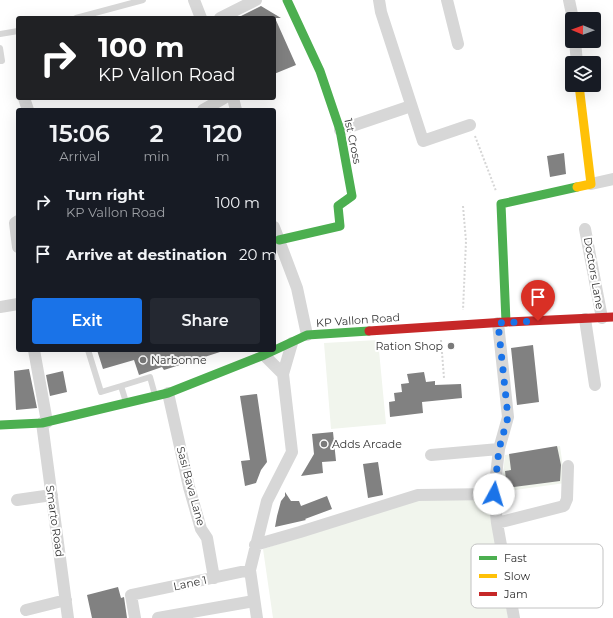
<!DOCTYPE html>
<style>
:root{--surface:#171b24;--page:#242831;--text:#f1f3f6;--muted:#9ea1a6;--accent:#1a73e8}
body{margin:0;font-family:Montserrat,sans-serif;background:var(--page);color:var(--text);height:100vh;display:flex;flex-direction:column;font-size:15px;white-space:nowrap}
*{box-sizing:border-box;margin:0}
p{font-size:13px;color:var(--muted)}
.icon{flex:none;width:22px;height:22px;fill:none;stroke:currentColor;stroke-width:2;stroke-linecap:round;stroke-linejoin:round}
.map{position:relative;flex:1;overflow:hidden}
.side{position:absolute;left:16px;top:108px;width:260px;height:244px;display:flex;flex-direction:column;background:var(--surface);border-radius:4px;box-shadow:0 4px 16px #0002}
.side>*{flex:none}
.hud{position:absolute;left:16px;top:16px;width:260px;height:84px;border-radius:4px;box-shadow:0 4px 16px #0002;background:#202124;color:#fff;overflow:hidden}
.needle{width:26px;rotate:271deg}
.fabs{position:absolute;left:565px;top:12px;display:grid;gap:8px}
.fabs a{display:grid;place-items:center;width:36px;height:36px;border-radius:4px;background:var(--surface);box-shadow:0 4px 16px #0002;font-size:20px}
.pin{position:absolute;display:grid;place-items:center;width:34px;height:34px;color:#fff;margin:-41px -17px;border-radius:50% 50% 50% 0;rotate:-45deg;box-shadow:0 0 4px #0007}
.pin .icon{rotate:45deg}
.me{position:absolute;width:44px;margin:-22px;rotate:6deg;stroke-linejoin:round;filter:drop-shadow(0 0 3px #0008)}
.turn{display:flex;align-items:center;gap:14px;height:84px;padding:0 16px;font-size:18px}
.turn .icon{width:52px;height:52px;stroke-width:2.5}
.turn b{display:block;font-size:28px;line-height:34px}
.eta{display:flex;justify-content:space-evenly;align-items:center;height:68px;text-align:center}
.eta b{font-size:24px;font-weight:600;line-height:28px}
.button{display:flex;gap:8px;margin-top:auto;padding:8px 16px}
.button a{flex:1;height:46px;border-radius:4px;background:var(--accent);color:#fff;font-size:16px;font-weight:600;line-height:46px;text-align:center}
.button a+a{background:var(--page);color:var(--text)}
ul{padding:0;list-style:none}
li{display:flex;align-items:center;gap:12px;height:52px;padding:0 16px}
li div{flex:1}
li b{display:block;font-size:15px}
li em{font-style:normal}
.map>svg:first-child{display:block}
.green{fill:#f1f5ed}
.building{fill:#818181}
.lines{fill:none;stroke-linecap:round;stroke-linejoin:round}
.path{stroke:#d6d6d6;stroke-width:2;stroke-dasharray:2 2;stroke-linecap:butt}
.lane{stroke:#d7d7d7;stroke-width:6}
.street{stroke:#d7d7d7;stroke-width:12}
.fast{stroke:#4caf50;stroke-width:9}
.slow{stroke:#ffc107;stroke-width:9}
.jam{stroke:#c62828;stroke-width:9}
.route{stroke:#1a73e8;stroke-width:7;stroke-dasharray:0 12.6}
.poi-dot{fill:#7a7a7a;stroke:#fff;stroke-width:1.5}
.labels{text-anchor:middle;stroke-width:4;stroke-linejoin:round;paint-order:stroke}
.street-label{font-size:11px;fill:#333;stroke:#fff}
.poi-label{font-size:11px;fill:#333;stroke:#fff;text-anchor:start}
.key{fill:#fff;stroke:#c2c2c2;stroke-width:1}
.key-label{font-size:11px;fill:#333}
</style>
<div class="map">
<svg width="613" height="618" viewBox="0 0 613 618">
<rect width="100%" height="100%" fill="#fff"/>
<path class="green" d="M 378,340 L 386,424 L 331,429 L 324,343 Z
M 560,446 L 565,483 L 501,492 L 505,455 Z
M 491,498 L 508,618 L 273,618 L 263,549 L 419,500 Z"/>
<path class="building" d="M 261,6 L 281,18 L 275,18 L 296,65 L 274,74 L 274,18 L 237,18 Z
M 564,153 L 566,174 L 550,177 L 547,156 Z
M 533,345 L 539,402 L 517,405 L 511,348 Z
M 97,350 L 219,350 L 220,352 L 164,370 L 162,367 L 139,375 L 134,360 L 103,369 Z
M 29,369 L 37,408 L 16,410 L 14,371 Z
M 63,371 L 67,392 L 50,396 L 46,375 Z
M 424,372 L 426,382 L 435,381 L 435,385 L 461,384 L 462,398 L 422,402 L 423,413 L 390,417 L 389,402 L 395,401 L 394,393 L 402,392 L 401,384 L 409,383 L 407,374 Z
M 257,394 L 267,462 L 261,470 L 256,483 L 245,486 L 241,461 L 250,460 L 240,396 Z
M 333,432 L 336,461 L 322,462 L 323,473 L 301,476 L 314,454 L 312,434 Z
M 557,446 L 561,465 L 560,481 L 507,488 L 505,471 L 511,470 L 509,454 Z
M 378,462 L 383,495 L 368,498 L 363,464 Z
M 285,492 L 291,501 L 299,501 L 301,506 L 327,496 L 332,509 L 305,519 L 306,520 L 275,527 L 277,516 L 281,501 L 285,496 Z
M 118,587 L 121,598 L 124,597 L 127,618 L 92,618 L 87,595 Z"/>
<g class="lines">
<path class="path" d="M 475,136 L 496,191
M 463,206 L 466,241 L 463,310
M 441,340 L 444,378"/>
<path class="lane" d="M 76,18 L 143,0
M 0,34 L 18,31
M 0,48 L 2,61 L 0,61
M 88,350 L 101,392 L 121,386 L 126,402
M 121,386 L 150,377 L 155,395"/>
<path class="street" d="M 194,0 L 201,18
M 379,0 L 381,12 L 423,141 L 470,125
M 447,0 L 458,44
M 569,0 L 573,19
M 220,18 L 256,0
M 575,41 L 577,63
M 24,98 L 28,110
M 233,98 L 236,110
M 203,110 L 224,98
M 340,130 L 411,106
M 591,184 L 613,179
M 18,221 L 15,223 L 18,247
M 274,227 L 297,288 L 307,335
M 585,229 L 602,318
M 0,307 L 18,304
M 585,319 L 595,385
M 498,323 L 508,417 L 499,449 L 494,494 L 497,523 L 514,618
M 34,350 L 47,422
M 264,355 L 283,374
M 168,393 L 189,487 L 201,529 L 207,538 L 214,578
M 42,423 L 68,618
M 431,455 L 499,449
M 17,500 L 52,495
M 497,523 L 564,506 L 567,499 L 568,466
M 255,545 L 300,532 L 418,495 L 494,494
M 26,610 L 66,600
M 135,618 L 131,595 L 250,570
M 158,618 L 254,601
M 257,618 L 250,570 L 267,501 L 292,452 L 283,374 L 292,343"/>
<path class="fast" d="M 279,240 L 340,226 L 338,206 L 352,196 L 340,130 L 320,71 L 287,0
M 506,322 L 501,204 L 577,187
M 0,425 L 42,423 L 168,393 L 264,355 L 307,335 L 369,331"/>
<path class="slow" d="M 577,187 L 591,184 L 579,85"/>
<path class="jam" d="M 369,331 L 506,322 L 613,317"/>
</g>
<g class="lines">
<path class="route" d="M 494,494 L 499,449 L 508,417 L 498,323 L 538,321"/>
</g>
<g class="poi-dot">
<circle cx="451" cy="346" r="4"/>
<circle cx="143" cy="360" r="4"/>
<circle cx="324" cy="444" r="4"/>
</g>
<g class="labels">
<g class="street-label">
<text transform="translate(353 141) rotate(78)" y="4">1st Cross</text>
<text transform="translate(594 273) rotate(80)" y="4">Doctors Lane</text>
<text transform="translate(358 320) rotate(-4)" y="4">KP Vallon Road</text>
<text transform="translate(191 486) rotate(75)" y="4">Sasi Bava Lane</text>
<text transform="translate(55 521) rotate(82)" y="4">Smarto Road</text>
<text transform="translate(190 583) rotate(-12)" y="4">Lane 1</text>
</g>
<g class="poi-label">
<text x="443" y="350" text-anchor="end">Ration Shop</text>
<text x="151" y="364">Narbonne</text>
<text x="332" y="448">Adds Arcade</text>
</g>
</g>
<rect x="471" y="544" width="132" height="64" rx="6" class="key"/>
<rect x="479" y="556" width="18" height="4" fill="#4caf50"/>
<rect x="479" y="574" width="18" height="4" fill="#ffc107"/>
<rect x="479" y="592" width="18" height="4" fill="#c62828"/>
<g class="key-label">
<text x="504" y="562">Fast</text>
<text x="504" y="580">Slow</text>
<text x="504" y="598">Jam</text>
</g>
</svg>
<div class="fabs">
<a><svg class="needle" viewBox="-14 -14 28 28"><path d="M0-13l5 13h-10z" fill="#e53935"/><path d="M0 13l5-13h-10z" fill="#9ea1a6"/></svg></a>
<a><svg class="icon" aria-label="layers" viewBox="0 0 24 24"><path d="M12 4l9 5-9 5-9-5zM3 14l9 5 9-5"/></svg></a>
</div>
<div class="pin" style="left:538px;top:321px;background:#d93025"><svg class="icon" aria-label="arrive" viewBox="0 0 24 24"><path d="M6 21V4h12l-3 4 3 4H6"/></svg></div>
<svg class="me" style="left:494px;top:494px" viewBox="-20 -20 40 40"><circle r="19" fill="#fff"/><path d="M0-13L10 11 0 6-10 11z" fill="#1a73e8"/></svg>
<div class="hud">
<div class="turn"><svg class="icon" aria-label="right" viewBox="0 0 24 24"><path d="M7 20v-9h11M14 6l5 5-5 5"/></svg><div><b>100 m</b>KP Vallon Road</div></div>
</div>
<section class="side">
<div class="eta">
<div><b>15:06</b><p>Arrival</p></div>
<div><b>2</b><p>min</p></div>
<div><b>120</b><p>m</p></div>
</div>
<ul>
<li><svg class="icon" aria-label="right" viewBox="0 0 24 24"><path d="M7 20v-9h11M14 6l5 5-5 5"/></svg><div><b>Turn right</b><p>KP Vallon Road</p></div><em>100 m</em></li>
<li><svg class="icon" aria-label="arrive" viewBox="0 0 24 24"><path d="M6 21V4h12l-3 4 3 4H6"/></svg><div><b>Arrive at destination</b></div><em>20 m</em></li>
</ul>
<div class="button"><a>Exit</a><a>Share</a></div>
</section>
</div>
